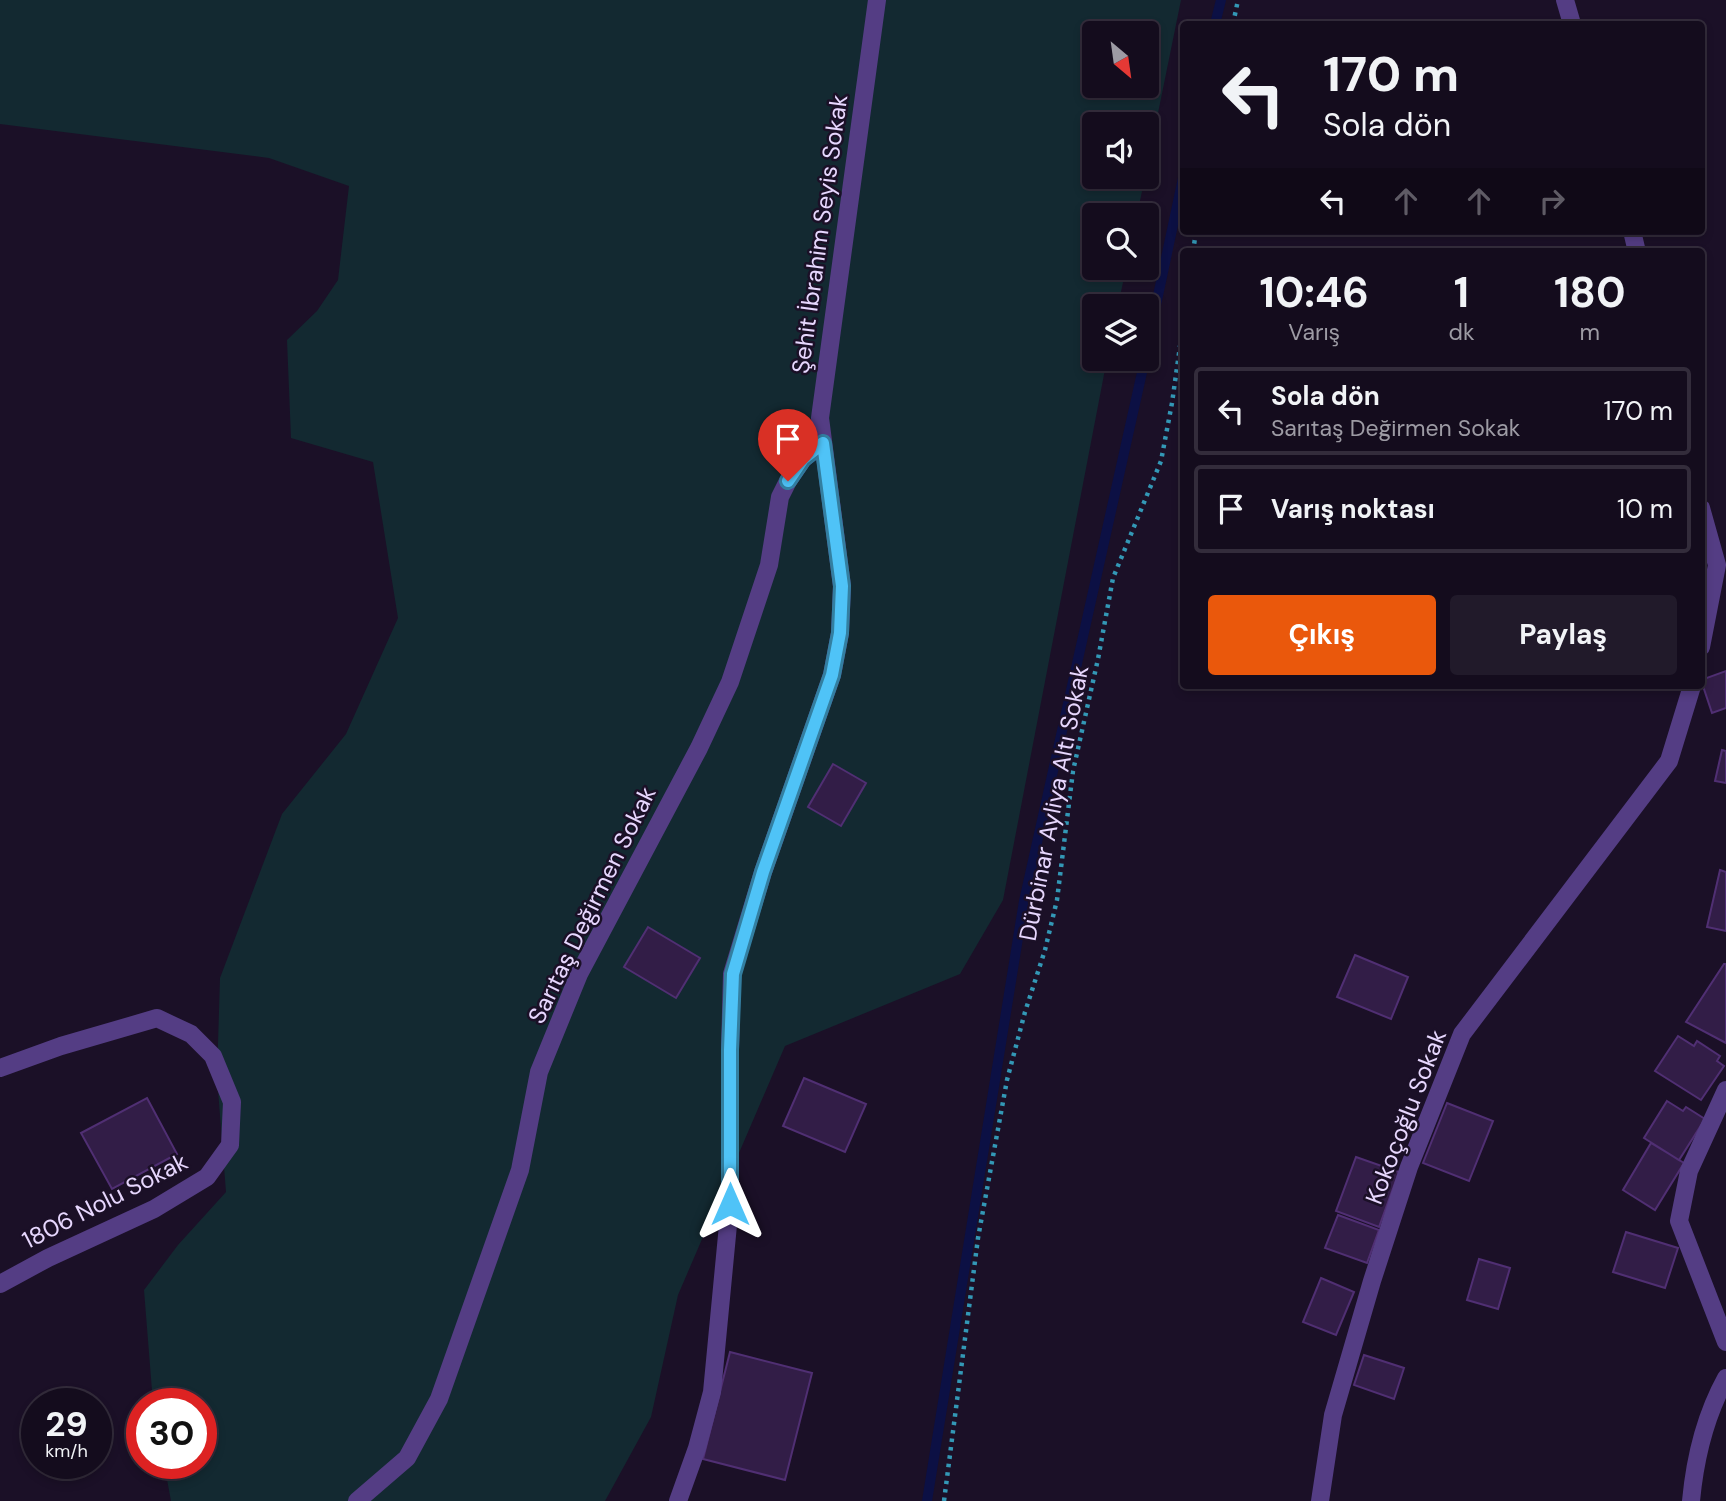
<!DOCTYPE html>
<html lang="tr">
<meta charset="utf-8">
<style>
:root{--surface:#140c1d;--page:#211a2a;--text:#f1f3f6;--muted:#9d9ba4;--line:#332c3b;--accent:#ea580c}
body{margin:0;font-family:"DM Sans",sans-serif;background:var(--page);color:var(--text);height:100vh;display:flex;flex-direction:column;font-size:26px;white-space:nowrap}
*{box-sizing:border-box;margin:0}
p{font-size:23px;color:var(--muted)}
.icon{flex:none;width:38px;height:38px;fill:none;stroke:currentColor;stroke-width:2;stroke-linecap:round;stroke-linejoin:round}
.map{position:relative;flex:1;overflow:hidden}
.side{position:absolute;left:1180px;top:248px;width:525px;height:441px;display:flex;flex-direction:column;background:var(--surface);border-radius:7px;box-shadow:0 4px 10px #0003,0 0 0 2px var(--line)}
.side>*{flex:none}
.guide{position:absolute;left:1180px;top:21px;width:525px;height:214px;border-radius:7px;box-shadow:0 4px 10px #0003,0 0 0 2px var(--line);background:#140c1d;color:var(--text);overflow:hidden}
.needle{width:46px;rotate:151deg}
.tools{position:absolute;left:1082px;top:21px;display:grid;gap:14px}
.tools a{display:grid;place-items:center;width:77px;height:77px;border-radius:7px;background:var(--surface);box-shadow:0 4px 10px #0003,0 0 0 2px var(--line);font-size:35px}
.speed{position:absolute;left:21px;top:1388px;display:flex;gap:14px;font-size:35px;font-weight:700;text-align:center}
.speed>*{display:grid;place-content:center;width:91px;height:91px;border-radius:50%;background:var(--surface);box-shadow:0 4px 10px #0003,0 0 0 2px var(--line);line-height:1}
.speed small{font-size:18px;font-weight:400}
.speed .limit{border:10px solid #d22;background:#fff;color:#111}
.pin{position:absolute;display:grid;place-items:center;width:60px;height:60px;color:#fff;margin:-72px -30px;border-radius:50% 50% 50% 0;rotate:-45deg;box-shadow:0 0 7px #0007}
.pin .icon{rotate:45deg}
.me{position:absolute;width:77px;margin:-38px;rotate:0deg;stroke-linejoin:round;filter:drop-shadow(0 0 5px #0008)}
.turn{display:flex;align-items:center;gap:24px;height:147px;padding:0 28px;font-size:32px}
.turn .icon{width:91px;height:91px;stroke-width:2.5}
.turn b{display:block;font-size:49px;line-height:60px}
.lanes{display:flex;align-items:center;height:66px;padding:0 28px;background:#0003;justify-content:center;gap:35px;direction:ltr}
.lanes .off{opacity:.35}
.eta{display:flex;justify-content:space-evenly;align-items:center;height:119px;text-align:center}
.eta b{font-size:42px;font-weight:700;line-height:49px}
.cta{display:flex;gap:14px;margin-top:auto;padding:14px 28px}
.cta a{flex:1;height:80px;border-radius:7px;background:var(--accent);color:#fff;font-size:28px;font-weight:700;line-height:80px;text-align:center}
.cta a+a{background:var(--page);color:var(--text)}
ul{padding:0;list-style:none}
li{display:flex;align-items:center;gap:21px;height:88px;margin:0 14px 10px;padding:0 14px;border:4px solid var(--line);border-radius:7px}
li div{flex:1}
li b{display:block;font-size:26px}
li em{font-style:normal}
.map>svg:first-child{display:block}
.green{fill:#132931;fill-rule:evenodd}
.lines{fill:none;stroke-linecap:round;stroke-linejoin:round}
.stream{stroke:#0c1044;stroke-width:10}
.building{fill:#321d47;stroke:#502f73;stroke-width:2}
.path{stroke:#3398b6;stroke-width:4.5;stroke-dasharray:3.5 5;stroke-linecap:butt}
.minor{stroke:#543d84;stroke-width:18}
.tertiary{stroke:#543d84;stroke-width:18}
.route-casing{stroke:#337fa1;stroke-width:18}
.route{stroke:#4fc3f7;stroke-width:12}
.labels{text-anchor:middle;stroke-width:5;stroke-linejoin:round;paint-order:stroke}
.street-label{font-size:24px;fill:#e7d7fe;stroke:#1b1027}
</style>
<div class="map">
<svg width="1726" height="1501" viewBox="0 0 1726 1501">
<rect width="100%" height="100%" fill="#1b1027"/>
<path class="green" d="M 0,0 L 1181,0 L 1146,172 L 1146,124 L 1094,124 L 1094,177 L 1145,177 L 1137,215 L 1094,215 L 1094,268 L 1126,268 L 1118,306 L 1094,306 L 1094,359 L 1107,359 L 1003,900 L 960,974 L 785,1046 L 678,1295 L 651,1417 L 605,1501 L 171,1501 L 164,1463 L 201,1463 L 201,1404 L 153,1403 L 144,1290 L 178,1245 L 226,1192 L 217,1077 L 220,978 L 282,814 L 346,734 L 398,618 L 373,462 L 291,438 L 287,340 L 317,311 L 338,280 L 349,186 L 269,158 L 0,124 ZM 1094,33 L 1146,33 L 1146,86 L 1094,86 Z"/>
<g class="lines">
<path class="stream" d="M 1215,24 L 1221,0
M 1146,352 L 1183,178
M 927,1501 L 1024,901 L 1145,359"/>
</g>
<path class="building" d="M 1726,671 L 1726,708 L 1712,713 L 1701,680 Z
M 1722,750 L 1726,751 L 1726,783 L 1715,781 Z
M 833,764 L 866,783 L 841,826 L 808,807 Z
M 1720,870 L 1726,872 L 1726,931 L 1707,927 Z
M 648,927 L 700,958 L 676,998 L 624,967 Z
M 1355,955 L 1408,977 L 1391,1019 L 1337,997 Z
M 1724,964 L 1726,964 L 1726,1043 L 1686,1022 Z
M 1678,1036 L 1694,1046 L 1697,1041 L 1720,1056 L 1717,1061 L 1724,1066 L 1701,1100 L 1655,1071 Z
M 804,1078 L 866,1104 L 845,1152 L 783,1126 Z
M 147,1098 L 177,1154 L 112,1189 L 81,1133 Z
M 1667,1101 L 1683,1111 L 1686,1107 L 1705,1119 L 1679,1160 L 1644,1138 Z
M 1447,1103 L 1493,1121 L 1469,1181 L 1423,1163 Z
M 1651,1143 L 1684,1163 L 1655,1210 L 1623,1190 Z
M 1356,1157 L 1399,1172 L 1379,1227 L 1336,1211 Z
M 1338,1215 L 1379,1230 L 1367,1263 L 1325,1248 Z
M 1626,1232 L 1678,1248 L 1665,1288 L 1613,1272 Z
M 1479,1259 L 1510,1268 L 1498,1309 L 1467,1300 Z
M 1321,1278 L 1354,1292 L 1336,1335 L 1303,1322 Z
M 730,1352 L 812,1373 L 785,1480 L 703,1459 Z
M 1364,1355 L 1404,1368 L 1394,1399 L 1354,1385 Z"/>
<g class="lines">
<path class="path" d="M 1233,24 L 1238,0
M 1193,252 L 1196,231
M 944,1501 L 978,1238 L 1007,1080 L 1025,1012 L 1045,950 L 1057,900 L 1073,771 L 1098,659 L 1113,578 L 1161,461 L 1172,403 L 1183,325"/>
<path class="minor" d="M 1565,0 L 1572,24
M 1632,231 L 1637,252
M 1701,508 L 1717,565 L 1701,647
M 0,1068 L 61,1046 L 157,1018 L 191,1034 L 213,1056 L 232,1102 L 230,1145 L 207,1177 L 154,1209 L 48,1258 L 0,1284
M 1726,1090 L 1689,1171 L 1679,1221 L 1726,1342
M 678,1501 L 697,1448 L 712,1392 L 730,1204 L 730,1050 L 732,974 L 763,872 L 832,675 L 840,633 L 842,586 L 820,418 L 877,0
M 1320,1501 L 1333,1415 L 1372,1281 L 1409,1167 L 1462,1034 L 1669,761 L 1692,686
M 1691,1501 C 1695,1458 1705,1416 1726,1378"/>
<path class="tertiary" d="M 357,1501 L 407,1458 L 439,1399 L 520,1170 L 539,1072 L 579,974 L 699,748 L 730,682 L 769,565 L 780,497 L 788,481 L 803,459 L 823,443"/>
</g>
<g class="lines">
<defs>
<path id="route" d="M 730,1204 L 730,1050 L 733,974 L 763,872 L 832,675 L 840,633 L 842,586 L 823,443 L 803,459 L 788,481"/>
</defs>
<use href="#route" class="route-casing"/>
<use href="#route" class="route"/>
</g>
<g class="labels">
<g class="street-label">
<text transform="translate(820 234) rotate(-82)" y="8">Şehit İbrahim Seyis Sokak</text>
<text transform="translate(1054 803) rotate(-79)" y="8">Dürbinar Ayliya Altı Sokak</text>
<text transform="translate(592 905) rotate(-64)" y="8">Sarıtaş Değirmen Sokak</text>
<text transform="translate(1406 1117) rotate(-69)" y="8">Kokoçoğlu Sokak</text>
<text transform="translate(105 1201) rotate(-27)" y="8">1806 Nolu Sokak</text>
</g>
</g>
</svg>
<div class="tools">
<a><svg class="needle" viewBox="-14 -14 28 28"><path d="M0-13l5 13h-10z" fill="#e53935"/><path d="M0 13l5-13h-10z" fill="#9d9ba4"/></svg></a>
<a><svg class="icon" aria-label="sound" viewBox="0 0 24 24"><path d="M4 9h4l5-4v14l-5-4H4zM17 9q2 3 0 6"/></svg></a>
<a><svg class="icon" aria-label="search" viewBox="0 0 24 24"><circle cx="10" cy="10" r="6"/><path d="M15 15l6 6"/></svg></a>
<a><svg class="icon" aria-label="layers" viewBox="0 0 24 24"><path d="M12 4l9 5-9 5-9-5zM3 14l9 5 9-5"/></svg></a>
</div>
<div class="speed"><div>29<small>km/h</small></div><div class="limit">30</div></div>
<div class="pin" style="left:788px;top:481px;background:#d93025"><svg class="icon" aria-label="arrive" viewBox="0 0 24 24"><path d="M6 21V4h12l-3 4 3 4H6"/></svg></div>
<svg class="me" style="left:730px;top:1204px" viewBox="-20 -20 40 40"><path d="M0-17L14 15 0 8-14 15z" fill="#4fc3f7" stroke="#fff" stroke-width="4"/></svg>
<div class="guide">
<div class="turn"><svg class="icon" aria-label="left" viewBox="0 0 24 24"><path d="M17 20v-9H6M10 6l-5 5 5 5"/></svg><div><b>170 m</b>Sola dön</div></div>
<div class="lanes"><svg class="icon" aria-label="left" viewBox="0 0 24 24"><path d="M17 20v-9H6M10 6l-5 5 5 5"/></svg><svg class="icon off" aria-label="ahead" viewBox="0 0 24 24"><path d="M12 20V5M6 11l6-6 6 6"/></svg><svg class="icon off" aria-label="ahead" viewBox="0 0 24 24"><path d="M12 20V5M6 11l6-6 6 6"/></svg><svg class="icon off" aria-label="right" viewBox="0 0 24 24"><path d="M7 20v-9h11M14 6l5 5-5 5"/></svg></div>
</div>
<section class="side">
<div class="eta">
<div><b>10:46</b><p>Varış</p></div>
<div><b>1</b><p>dk</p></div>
<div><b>180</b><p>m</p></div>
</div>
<ul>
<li><svg class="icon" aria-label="left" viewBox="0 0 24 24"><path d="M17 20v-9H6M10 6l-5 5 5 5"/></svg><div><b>Sola dön</b><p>Sarıtaş Değirmen Sokak</p></div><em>170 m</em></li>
<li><svg class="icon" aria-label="arrive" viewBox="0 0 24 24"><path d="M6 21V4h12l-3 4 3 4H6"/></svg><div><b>Varış noktası</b></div><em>10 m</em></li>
</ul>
<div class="cta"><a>Çıkış</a><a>Paylaş</a></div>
</section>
</div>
